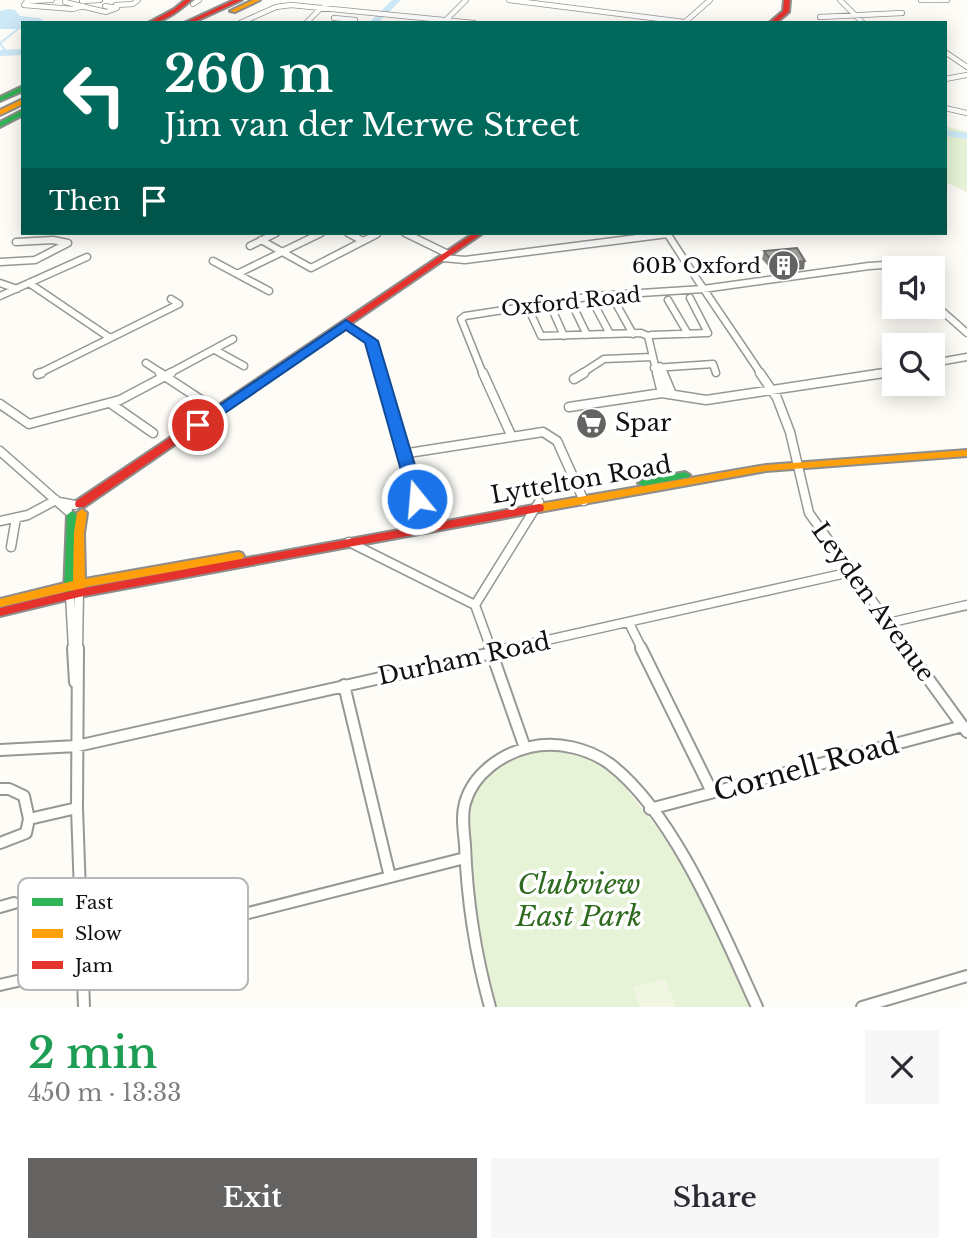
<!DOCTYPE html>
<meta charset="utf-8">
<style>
:root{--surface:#fff;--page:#f7f7f7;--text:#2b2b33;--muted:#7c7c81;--accent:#646362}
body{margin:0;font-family:"Libre Baskerville",serif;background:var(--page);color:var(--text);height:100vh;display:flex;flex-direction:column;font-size:26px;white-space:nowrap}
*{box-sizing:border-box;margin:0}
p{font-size:23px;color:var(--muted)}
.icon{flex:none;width:38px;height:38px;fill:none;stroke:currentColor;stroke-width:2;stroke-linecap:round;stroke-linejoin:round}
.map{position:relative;height:1007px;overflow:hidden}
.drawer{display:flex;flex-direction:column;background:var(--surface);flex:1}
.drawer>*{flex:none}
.guide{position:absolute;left:21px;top:21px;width:926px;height:214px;border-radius:0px;box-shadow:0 4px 18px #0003;background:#00695c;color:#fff;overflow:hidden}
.controls{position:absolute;left:882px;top:256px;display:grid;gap:14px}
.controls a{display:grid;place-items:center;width:63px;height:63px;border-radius:0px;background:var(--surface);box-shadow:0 4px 18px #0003;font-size:35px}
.pin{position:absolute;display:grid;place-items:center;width:60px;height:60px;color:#fff;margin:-30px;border:4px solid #fff;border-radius:50%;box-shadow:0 2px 7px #0007}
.me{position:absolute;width:77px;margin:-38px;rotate:343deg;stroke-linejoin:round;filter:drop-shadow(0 0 5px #0008)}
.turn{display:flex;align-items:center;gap:24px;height:147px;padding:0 28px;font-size:32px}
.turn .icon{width:91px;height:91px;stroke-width:2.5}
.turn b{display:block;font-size:49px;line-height:60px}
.then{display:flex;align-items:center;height:66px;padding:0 28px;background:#0003;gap:14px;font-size:26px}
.round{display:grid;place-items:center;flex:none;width:74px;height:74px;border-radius:0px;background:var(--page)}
.summary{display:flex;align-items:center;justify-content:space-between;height:119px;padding:0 28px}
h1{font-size:42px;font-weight:600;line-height:52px;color:#1e9e55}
.button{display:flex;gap:14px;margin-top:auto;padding:14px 28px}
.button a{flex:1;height:80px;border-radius:0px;background:var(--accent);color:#fff;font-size:28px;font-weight:600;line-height:80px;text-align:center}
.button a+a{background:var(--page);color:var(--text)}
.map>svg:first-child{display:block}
.green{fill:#e7f3d7}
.pitch{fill:#f0f6e1}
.water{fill:#cde8f7}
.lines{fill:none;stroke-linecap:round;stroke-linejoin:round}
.stream{stroke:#cde8f7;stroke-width:2}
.river{fill:#cde8f7;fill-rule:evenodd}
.street-far3-casing{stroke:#979795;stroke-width:6}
.street-far2-casing{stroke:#979795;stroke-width:9}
.street-far1-casing{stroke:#979795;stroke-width:11}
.street-casing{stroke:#979795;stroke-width:14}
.fast-casing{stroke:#8e8d8b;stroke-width:4}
.slow-casing{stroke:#8e8d8b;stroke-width:4}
.jam-casing{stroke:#8e8d8b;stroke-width:4}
.street-far3{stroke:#fffffe;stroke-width:4.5}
.street-far2{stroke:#fffffe;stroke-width:6}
.street-far1{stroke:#fffffe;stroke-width:8}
.street{stroke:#fffffe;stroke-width:10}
.fast{fill:#30b455;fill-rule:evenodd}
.slow{fill:#ff9f0a;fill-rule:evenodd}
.jam{fill:#e5322d;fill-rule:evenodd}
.wall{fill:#8a8986}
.shaded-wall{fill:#716f6d}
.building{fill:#a19f9c;stroke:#716f6d;stroke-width:2}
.route{fill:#1a73e8;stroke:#114b97;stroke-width:2}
.labels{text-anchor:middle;stroke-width:7;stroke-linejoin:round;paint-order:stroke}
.far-poi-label{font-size:21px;fill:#111;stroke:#fff;text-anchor:end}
.far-street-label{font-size:21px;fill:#111;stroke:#fff}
.poi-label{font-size:24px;fill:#111;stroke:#fff;text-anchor:start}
.street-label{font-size:24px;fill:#111;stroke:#fff}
.near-street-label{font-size:28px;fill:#111;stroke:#fff}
.near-park-label{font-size:28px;font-style:italic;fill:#2f6b1f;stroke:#fff}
.key{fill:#fff;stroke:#b8b8b8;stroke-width:2}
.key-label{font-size:19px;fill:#111}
</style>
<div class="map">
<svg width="967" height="1007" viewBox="0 0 967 1007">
<rect width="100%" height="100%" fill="#fdfcf7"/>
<path class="green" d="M 945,126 L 967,132 L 967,192 L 945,182 Z
M 560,749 L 587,757 L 611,769 L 675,851 L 703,903 L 751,1007 L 496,1007 C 481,954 473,903 471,847 C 470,832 467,814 472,799 C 483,760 526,751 560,749 Z"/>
<path class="pitch" d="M 665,978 L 676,1007 L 640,1007 L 633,988 Z"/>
<path class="water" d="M 8,9 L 15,10 L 20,16 L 40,18 L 43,21 L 23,23 L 23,29 L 0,29 L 0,11 Z"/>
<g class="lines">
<path class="stream" d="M 7,53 L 0,43 L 18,29"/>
<path class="river" d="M 392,0 L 401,0 L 378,23 L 369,23 Z
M 23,49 L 23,55 L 0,56 L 0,50 Z
M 945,130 L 967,133 L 967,139 L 945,136 Z"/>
<defs>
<path id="street-far3" d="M 52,0 L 27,1 L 24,5 L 73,9 L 83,6
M 509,0 L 684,22
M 840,0 L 863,23
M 921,0 L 947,0
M 82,1 L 100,0
M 65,2 L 106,12 L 117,8 L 105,6
M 193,4 L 199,0
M 116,5 L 133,4 L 138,0
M 820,17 L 902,13
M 334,18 L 355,20
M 446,20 L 466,0
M 240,23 L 276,7 L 291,5 L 474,23
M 306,23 L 321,8
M 684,23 L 710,0
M 945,52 L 967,67
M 945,79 L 967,75
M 945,108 L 967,113"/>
<path id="street-far2" d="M 348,233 L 363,241
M 405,233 L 448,254
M 667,233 C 697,281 730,327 761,374
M 261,240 L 311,268 L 377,234 L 374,233
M 16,242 L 53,240 L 68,243
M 250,246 L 276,233
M 443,258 L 465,260 L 668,234
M 213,261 L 269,291
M 0,262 L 35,260 L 68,243
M 237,274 L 321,233
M 0,283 L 17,289
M 29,283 L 110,338
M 0,296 L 87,257
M 614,300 L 633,334
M 668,300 L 688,334
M 593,302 L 610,334
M 933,303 L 967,333
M 573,306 L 587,335
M 552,309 L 564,336
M 530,312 L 541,336 L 641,333
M 346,324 L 372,341 L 382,374
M 641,333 L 648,336 L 657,374
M 651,335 L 708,333 L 690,298
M 215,350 L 244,366
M 146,363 L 163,374
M 933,363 L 967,357
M 660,366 L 663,374
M 654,368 L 713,364 L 716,373
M 38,374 L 179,304 L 171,299
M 168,374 L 233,339
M 483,374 L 461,319 L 465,316 L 594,296 L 703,289 L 869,266 L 884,265 L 894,269
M 581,374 L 604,359 L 652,357
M 873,374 L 894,371"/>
<path id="street-far1" d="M 160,373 L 218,411
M 381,373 L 426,529
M 483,373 L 511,435
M 657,373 L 662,393
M 663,373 L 671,392
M 760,373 L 777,398 L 790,432 L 809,513 L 907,649
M 38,374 L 41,373
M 574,379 L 584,373
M 110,403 L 153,433
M 0,404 L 29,424 L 120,400 L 171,373
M 569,407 L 662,393 L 706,400 L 884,373
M 0,451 L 68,511
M 402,454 L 543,432 L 557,441 L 584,501
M 59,502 L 75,505
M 0,521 L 28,515 L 56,500
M 349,542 L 475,605
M 11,547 L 16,518
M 70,595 L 73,649
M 475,605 L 491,649
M 475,605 L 539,502
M 629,623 L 642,649
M 888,623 L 967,605
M 78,649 L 79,593
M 507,649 L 851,572"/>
<path id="street" d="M 73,648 L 75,682
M 78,648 L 77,808 L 84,1007
M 490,648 L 525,748
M 641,648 L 712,792
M 906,648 L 967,732
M 344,685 L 390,877
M 0,750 L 77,746 L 514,648
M 0,789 L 9,789 L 24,796 L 29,819 L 26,833 L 0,843
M 650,809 L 963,726
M 29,819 L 77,808
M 0,907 L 14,903
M 83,955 L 465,858
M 51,973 L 83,938
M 0,985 L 83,966
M 490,1007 C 475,953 467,901 465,845 C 464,832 461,817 465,803 C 473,774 501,754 530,747 C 557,741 588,748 610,764 C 675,814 723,933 757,1007
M 862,1007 L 967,976"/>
<path id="fast" d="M 23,86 L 23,91 L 0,101 L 0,97 Z
M 23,110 L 23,115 L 0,127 L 0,122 Z
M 685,472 L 690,475 L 689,477 L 643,486 L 638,483 L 643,480 Z
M 72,511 L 77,515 L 76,593 L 74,596 L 66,596 L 64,593 L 67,515 Z"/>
<path id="slow" d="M 253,0 L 260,0 L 235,12 L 230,11 Z
M 23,99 L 23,104 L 0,115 L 0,110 Z
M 967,450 L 967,456 L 766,471 L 539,512 L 534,508 L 539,504 L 766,465 Z
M 82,509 L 87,513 L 84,533 L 85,579 L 238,552 L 242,553 L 244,556 L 242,559 L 238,560 L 85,587 L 83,594 L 75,594 L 73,590 L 0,607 L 0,599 L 73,581 L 74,533 L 77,513 Z"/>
<path id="jam" d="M 185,0 L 191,0 C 180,10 164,23 148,23 L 174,9 Z
M 234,0 L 242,0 L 192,23 L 184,23 Z
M 784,0 L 790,0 L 789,12 L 776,23 L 769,23 L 783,11 Z
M 474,233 L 483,233 L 84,507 L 76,507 L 75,504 L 76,501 Z
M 539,504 L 543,505 L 544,508 L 543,511 L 79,597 L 0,616 L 0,608 L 79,589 Z"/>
</defs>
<use href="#street-far3" class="street-far3-casing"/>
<use href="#street-far2" class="street-far2-casing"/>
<use href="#street-far1" class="street-far1-casing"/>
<use href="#street" class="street-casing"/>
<use href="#fast" class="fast-casing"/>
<use href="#slow" class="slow-casing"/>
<use href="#jam" class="jam-casing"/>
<use href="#street-far3" class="street-far3"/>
<use href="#street-far2" class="street-far2"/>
<use href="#street-far1" class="street-far1"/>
<use href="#street" class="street"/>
<use href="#fast" class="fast"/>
<use href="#slow" class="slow"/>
<use href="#jam" class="jam"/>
</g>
<path class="wall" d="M 764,251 L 804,269 L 774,273 L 762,259 Z"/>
<path class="shaded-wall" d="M 805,261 L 804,269 L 774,273 L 775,265 Z"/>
<path class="building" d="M 797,248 L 805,261 L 775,265 L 764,251 Z"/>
<path class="route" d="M 346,320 L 378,341 L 425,499 L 422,503 L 417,505 L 409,499 L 365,343 L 346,330 L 203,428 L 192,428 L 190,425 Z"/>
<defs>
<symbol id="building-disc" viewBox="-11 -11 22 22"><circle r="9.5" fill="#646362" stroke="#fff"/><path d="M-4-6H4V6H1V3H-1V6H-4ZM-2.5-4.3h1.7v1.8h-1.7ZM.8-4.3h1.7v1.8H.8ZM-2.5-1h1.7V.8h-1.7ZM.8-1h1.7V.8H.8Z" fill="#fff"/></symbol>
<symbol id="supermarket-disc" viewBox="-11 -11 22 22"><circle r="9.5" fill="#646362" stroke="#fff"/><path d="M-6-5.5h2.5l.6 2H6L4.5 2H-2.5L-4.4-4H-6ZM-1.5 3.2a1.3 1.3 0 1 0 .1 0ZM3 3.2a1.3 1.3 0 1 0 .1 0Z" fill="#fff"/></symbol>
</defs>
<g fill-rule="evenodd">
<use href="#building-disc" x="766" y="248" width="35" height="35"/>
<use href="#supermarket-disc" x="574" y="406" width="35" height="35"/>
</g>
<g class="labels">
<g class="far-poi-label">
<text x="761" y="273">60B Oxford</text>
</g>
<g class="far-street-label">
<text transform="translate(571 302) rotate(-6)" y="7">Oxford Road</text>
</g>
<g class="poi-label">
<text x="615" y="431">Spar</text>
</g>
<g class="street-label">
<text transform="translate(581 480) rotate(-10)" y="8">Lyttelton Road</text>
<text transform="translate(873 602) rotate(54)" y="8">Leyden Avenue</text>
<text transform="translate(464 659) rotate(-12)" y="8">Durham Road</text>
</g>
<g class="near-street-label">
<text transform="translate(806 767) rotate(-15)" y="10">Cornell Road</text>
</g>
<g class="near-park-label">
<text x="579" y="894">Clubview<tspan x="579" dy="32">East Park</tspan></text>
</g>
</g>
<rect x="18" y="878" width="230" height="112" rx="10" class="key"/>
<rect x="32" y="898" width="31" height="8" fill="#30b455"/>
<rect x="32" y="929" width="31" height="9" fill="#ff9f0a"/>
<rect x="32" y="961" width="31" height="8" fill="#e5322d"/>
<g class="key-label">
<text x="75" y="909">Fast</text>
<text x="75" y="940">Slow</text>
<text x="75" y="972">Jam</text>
</g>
</svg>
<div class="controls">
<a><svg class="icon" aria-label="sound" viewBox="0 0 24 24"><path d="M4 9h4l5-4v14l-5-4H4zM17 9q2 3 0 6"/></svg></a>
<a><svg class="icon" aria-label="search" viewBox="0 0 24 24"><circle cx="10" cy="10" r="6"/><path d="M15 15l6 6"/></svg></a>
</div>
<div class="pin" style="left:198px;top:425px;background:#d93025"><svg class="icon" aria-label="arrive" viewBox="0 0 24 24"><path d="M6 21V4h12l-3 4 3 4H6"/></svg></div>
<svg class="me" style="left:417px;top:499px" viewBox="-20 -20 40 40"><circle r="17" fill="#1a73e8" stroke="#fff" stroke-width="3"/><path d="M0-11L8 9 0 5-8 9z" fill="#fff"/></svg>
<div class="guide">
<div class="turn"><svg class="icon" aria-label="left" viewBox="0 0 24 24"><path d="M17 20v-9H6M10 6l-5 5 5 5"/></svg><div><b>260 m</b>Jim van der Merwe Street</div></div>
<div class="then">Then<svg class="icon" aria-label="arrive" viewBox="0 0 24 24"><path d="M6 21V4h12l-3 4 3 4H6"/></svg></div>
</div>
</div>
<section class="drawer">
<div class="summary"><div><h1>2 min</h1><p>450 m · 13:33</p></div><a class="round"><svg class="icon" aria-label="close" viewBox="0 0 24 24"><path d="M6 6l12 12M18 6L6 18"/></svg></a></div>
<div class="button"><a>Exit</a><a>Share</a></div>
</section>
